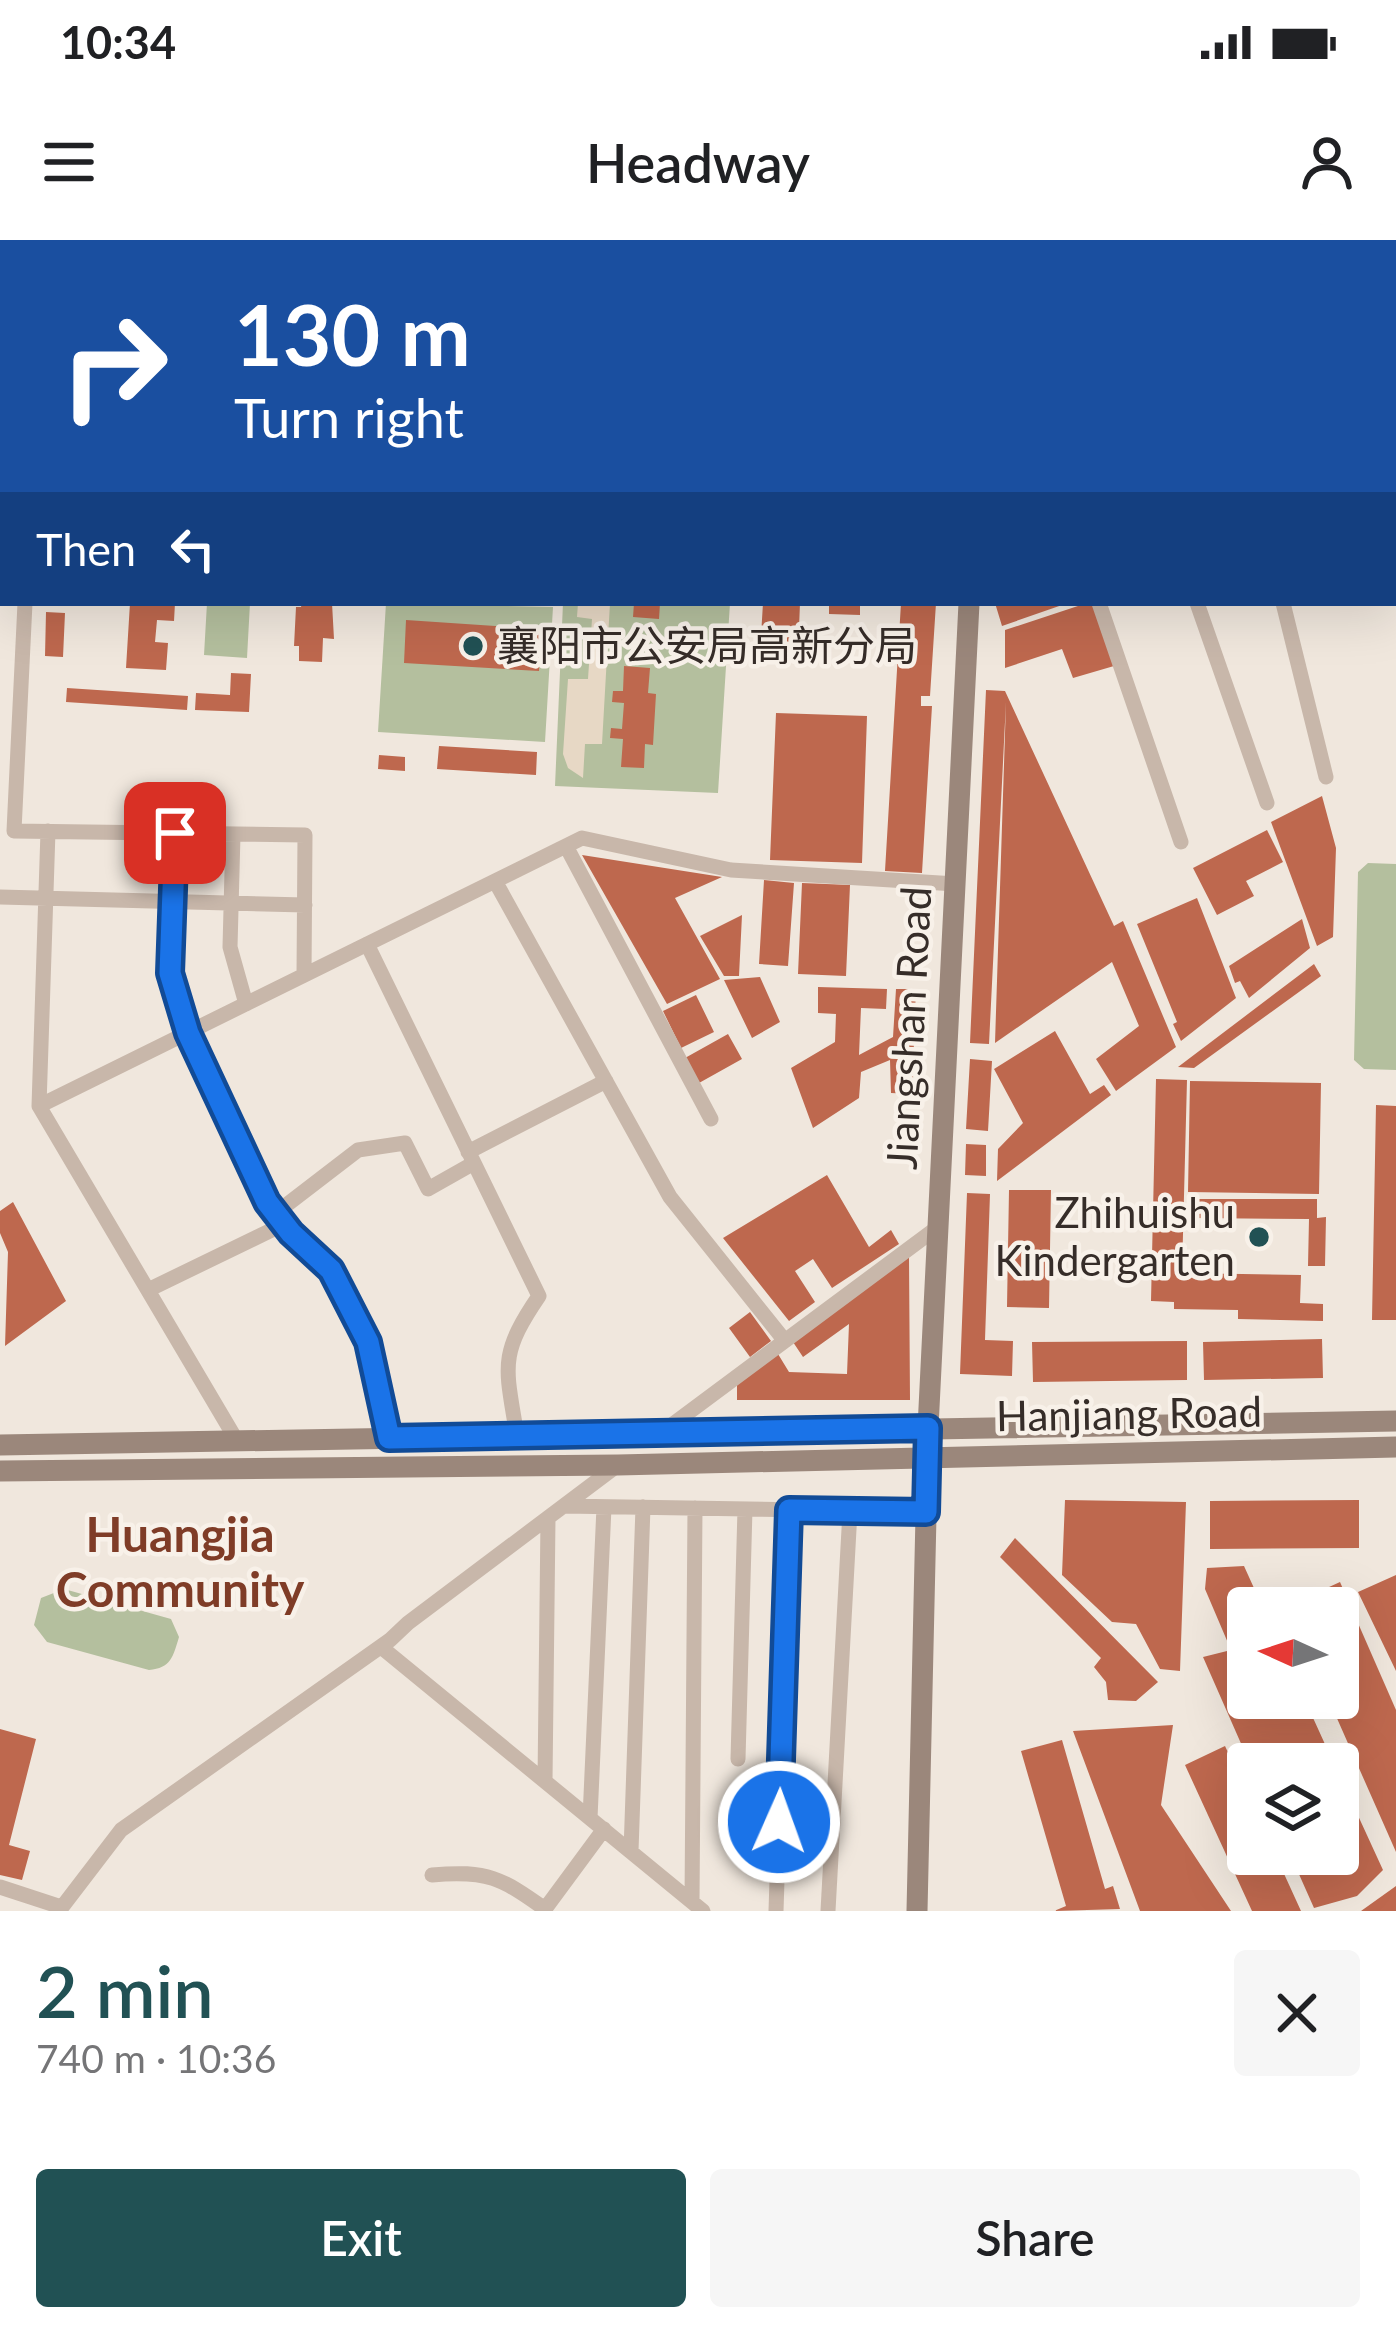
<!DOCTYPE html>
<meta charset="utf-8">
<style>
:root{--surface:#fff;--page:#f6f6f6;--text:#202124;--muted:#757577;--accent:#215154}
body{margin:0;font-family:Lato,"Noto Sans SC",sans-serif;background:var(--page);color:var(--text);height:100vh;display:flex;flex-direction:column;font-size:45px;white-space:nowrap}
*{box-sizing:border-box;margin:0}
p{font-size:39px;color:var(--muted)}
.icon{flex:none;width:66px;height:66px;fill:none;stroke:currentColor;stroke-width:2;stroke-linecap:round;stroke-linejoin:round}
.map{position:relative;height:1671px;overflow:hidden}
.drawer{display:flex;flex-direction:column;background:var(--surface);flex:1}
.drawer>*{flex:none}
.banner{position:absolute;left:0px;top:0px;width:1398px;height:366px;box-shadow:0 12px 48px #0002;background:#1a4fa0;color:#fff;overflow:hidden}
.needle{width:78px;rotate:273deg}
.controls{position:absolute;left:1227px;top:1347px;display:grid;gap:24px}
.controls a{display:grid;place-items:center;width:132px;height:132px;border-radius:12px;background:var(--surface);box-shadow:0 12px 48px #0002;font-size:60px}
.pin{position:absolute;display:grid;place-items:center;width:102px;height:102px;color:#fff;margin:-51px;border-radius:24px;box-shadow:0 6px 18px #0006}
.me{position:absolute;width:132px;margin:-66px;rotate:2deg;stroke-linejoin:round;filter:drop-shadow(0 0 9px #0008)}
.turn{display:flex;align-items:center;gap:42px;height:252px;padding:0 36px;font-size:54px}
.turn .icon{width:156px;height:156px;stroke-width:2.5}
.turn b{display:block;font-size:84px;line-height:102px}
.then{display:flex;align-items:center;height:114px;padding:0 36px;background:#0003;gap:24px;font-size:45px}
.round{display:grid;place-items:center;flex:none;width:126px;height:126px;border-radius:12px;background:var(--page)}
.head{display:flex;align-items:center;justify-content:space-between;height:204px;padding:0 36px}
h1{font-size:72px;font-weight:600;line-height:90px;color:var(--accent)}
.action{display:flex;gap:24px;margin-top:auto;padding:24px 36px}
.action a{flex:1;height:138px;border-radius:12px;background:var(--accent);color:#fff;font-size:48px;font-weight:600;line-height:138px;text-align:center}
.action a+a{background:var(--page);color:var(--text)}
.status{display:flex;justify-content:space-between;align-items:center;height:84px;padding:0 60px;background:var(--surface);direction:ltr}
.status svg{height:33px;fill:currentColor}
header{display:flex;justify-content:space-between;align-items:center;height:156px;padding:0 36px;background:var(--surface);font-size:54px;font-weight:600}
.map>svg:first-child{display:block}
.green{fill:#b4bf9e}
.plaza{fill:#e7d8c5}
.building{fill:#be684e}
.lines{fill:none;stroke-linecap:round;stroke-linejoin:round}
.street{stroke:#c8b7aa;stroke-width:15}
.secondary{stroke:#9b877b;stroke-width:21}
.route-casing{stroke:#114b97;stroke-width:30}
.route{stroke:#1a73e8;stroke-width:21}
.poi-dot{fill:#215154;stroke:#f8f1e9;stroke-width:4.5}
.labels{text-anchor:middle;stroke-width:9;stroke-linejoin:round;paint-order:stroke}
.poi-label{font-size:42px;fill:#362d29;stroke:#f8f1e9;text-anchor:start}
.street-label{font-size:42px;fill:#362d29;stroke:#f8f1e9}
.quarter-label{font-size:48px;font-weight:bold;fill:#7f3c27;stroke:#f8f1e9}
</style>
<div class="status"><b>10:34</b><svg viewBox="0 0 49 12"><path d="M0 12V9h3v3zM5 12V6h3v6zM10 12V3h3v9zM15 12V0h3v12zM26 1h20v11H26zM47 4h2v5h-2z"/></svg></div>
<header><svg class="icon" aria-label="menu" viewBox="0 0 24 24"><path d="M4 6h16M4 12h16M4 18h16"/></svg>Headway<svg class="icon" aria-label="person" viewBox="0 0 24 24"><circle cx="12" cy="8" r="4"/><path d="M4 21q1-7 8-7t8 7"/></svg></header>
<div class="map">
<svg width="1396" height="1671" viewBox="0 0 1396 1671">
<rect width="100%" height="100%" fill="#f0e7dd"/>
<path class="green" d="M 43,0 L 385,0 L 43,3 Z
M 580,0 L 970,0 L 580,3 Z
M 207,363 L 250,363 L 247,418 L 204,415 Z
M 386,363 L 553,367 L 545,502 L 378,492 Z
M 563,363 L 730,363 L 718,553 L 555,546 Z
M 1368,623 L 1396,624 L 1396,830 L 1364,829 L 1354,820 L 1358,632 Z
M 64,1349 L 171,1379 L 179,1397 C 173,1417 171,1428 149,1430 L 47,1402 L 34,1385 L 41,1358 Z"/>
<path class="plaza" d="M 578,363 L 610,363 L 602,504 L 585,504 L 583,538 L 568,528 L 563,514 L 568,439 L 588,439 L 592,379 L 577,377 Z"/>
<path class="building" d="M 130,363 L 175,363 L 174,381 L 157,380 L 155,402 L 168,403 L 166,430 L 126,428 Z
M 302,363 L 332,363 L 334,399 L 323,398 L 322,422 L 299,421 L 299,406 L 294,406 L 296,367 L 301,367 Z
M 634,363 L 660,363 L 659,379 L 633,377 Z
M 763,363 L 800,363 L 798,414 L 760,412 Z
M 829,363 L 860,363 L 860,375 L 829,374 Z
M 901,363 L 936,363 L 930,456 L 921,456 L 921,466 L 932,466 L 922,633 L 885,631 Z
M 995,363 L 1065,363 L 1065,364 L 1002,386 Z
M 1087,363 L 1093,363 L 1114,426 L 1073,438 L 1062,409 L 1005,428 L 1005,390 Z
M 46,372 L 65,373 L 63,417 L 45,416 Z
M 406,380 L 542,389 L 539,431 L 404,423 Z
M 624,426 L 650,428 L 648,453 L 656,454 L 653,505 L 645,504 L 644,528 L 621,527 L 623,499 L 610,498 L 611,488 L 622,489 L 624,463 L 612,462 L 613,451 L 623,451 Z
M 231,433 L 251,434 L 249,472 L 195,470 L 196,453 L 230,455 Z
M 67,448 L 188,456 L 187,470 L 66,462 Z
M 986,450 L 1005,451 L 1114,686 L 1123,681 L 1176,807 L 1116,851 L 1096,819 L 1139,786 L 1112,722 L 995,803 L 1006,462 L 989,804 L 970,803 Z
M 776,473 L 867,476 L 862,623 L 770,620 Z
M 439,506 L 537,512 L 536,535 L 437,529 Z
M 379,515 L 405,517 L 405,531 L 378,529 Z
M 1322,556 L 1336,608 L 1333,697 L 1317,706 L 1271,582 Z
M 1267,590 L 1283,622 L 1246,641 L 1254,656 L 1217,675 L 1193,628 Z
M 582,615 L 722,637 L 675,658 L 720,739 L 667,764 Z
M 764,640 L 794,643 L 788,726 L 759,724 Z
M 802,643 L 850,645 L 846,736 L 798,734 Z
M 1197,658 L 1236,758 L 1181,801 L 1173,784 L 1177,782 L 1137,684 Z
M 742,675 L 739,736 L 724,736 L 700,696 Z
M 1302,679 L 1310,708 L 1249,758 L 1240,741 L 1235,743 L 1229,726 Z
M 1314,724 L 1321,736 L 1194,828 L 1178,827 Z
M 760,737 L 780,782 L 752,798 L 724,740 Z
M 818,747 L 887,749 L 886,769 L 861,768 L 859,815 L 893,797 L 896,749 L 916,749 L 912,854 L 891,853 L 890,820 L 861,832 L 859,858 L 813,888 L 791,828 L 835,802 L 836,774 L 818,773 Z
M 696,755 L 714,792 L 681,808 L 663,771 Z
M 1055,791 L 1090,854 L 1104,845 L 1111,855 L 997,941 L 998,909 L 1023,883 L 994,829 Z
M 728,794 L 742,819 L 699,843 L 685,818 Z
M 970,819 L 992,821 L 988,891 L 966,889 Z
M 1156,839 L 1187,840 L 1182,1033 L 1301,1035 L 1300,1063 L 1323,1064 L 1323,1081 L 1238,1079 L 1238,1070 L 1174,1069 L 1174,1062 L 1151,1061 Z
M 1190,841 L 1321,843 L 1319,954 L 1188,952 Z
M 1376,865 L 1396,866 L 1396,1080 L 1372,1080 Z
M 966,904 L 986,905 L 986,936 L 965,935 Z
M 827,935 L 869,1007 L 891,990 L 899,1004 L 832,1048 L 813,1019 L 795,1031 L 815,1062 L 789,1081 L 723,998 Z
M 1009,950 L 1051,950 L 1049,1068 L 1007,1067 Z
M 967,953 L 990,954 L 985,1100 L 1013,1101 L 1012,1136 L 960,1134 Z
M 1192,959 L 1317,959 L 1317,978 L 1326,977 L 1325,1026 L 1308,1026 L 1309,979 L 1191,978 Z
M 13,962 L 66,1061 L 5,1106 L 8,1012 L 0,993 L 0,971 Z
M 909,1016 L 910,1160 L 737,1160 L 737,1141 L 778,1114 L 789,1132 L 847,1134 L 849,1084 L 803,1117 L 793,1102 Z
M 750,1072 L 771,1101 L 750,1117 L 729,1088 Z
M 1322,1099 L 1323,1138 L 1204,1140 L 1203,1102 Z
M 1187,1101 L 1187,1140 L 1033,1142 L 1032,1102 Z
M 1065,1260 L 1186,1262 L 1180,1431 L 1160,1429 L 1136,1384 L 1112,1382 L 1062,1335 Z
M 1359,1260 L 1359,1308 L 1210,1309 L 1210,1261 Z
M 1015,1298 L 1158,1442 L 1136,1461 L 1108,1460 L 1106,1442 L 1094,1427 L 1101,1418 L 1000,1317 Z
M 1244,1326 L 1263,1368 L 1248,1368 L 1248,1458 L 1304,1458 L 1334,1524 L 1250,1524 L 1203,1417 L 1231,1410 L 1205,1349 L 1207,1328 Z
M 1396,1335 L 1396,1431 L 1358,1352 Z
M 1340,1342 L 1396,1470 L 1396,1612 L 1328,1458 L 1338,1458 L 1338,1368 L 1297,1368 L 1294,1363 Z
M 1173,1485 L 1161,1565 L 1231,1671 L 1140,1671 L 1073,1491 Z
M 0,1489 L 36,1499 L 9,1605 L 30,1611 L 22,1640 L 0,1635 Z
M 1062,1500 L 1105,1649 L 1113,1646 L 1120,1669 L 1054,1671 L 1066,1666 L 1021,1511 Z
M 1225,1506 L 1248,1555 L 1248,1614 L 1275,1614 L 1301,1671 L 1252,1671 L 1185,1525 Z
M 1338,1532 L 1383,1630 L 1357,1656 L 1314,1668 L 1290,1614 L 1338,1614 Z
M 1396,1646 L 1396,1671 L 1361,1671 Z"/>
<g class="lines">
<path class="street" d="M 1395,42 L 1396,42
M 25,363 L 14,591 L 305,595 L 304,735
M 1099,363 L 1181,602
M 1197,363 L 1267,563
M 1283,363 L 1326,537
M 175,593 L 170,733 L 188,793 L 267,962 L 291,993 L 331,1030 L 368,1102 L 389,1198
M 233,594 L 230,707 L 246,764
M 566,606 L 711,879
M 495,641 L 670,957 L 785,1101
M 0,657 L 305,665
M 367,704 L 539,1056 C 498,1116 506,1127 517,1196
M 39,866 L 48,591
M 468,912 L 606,841
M 276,973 L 358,910 L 405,903 L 428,949 L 474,923
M 148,1050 L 284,984
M 661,1193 L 938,987
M 237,1201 L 39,866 L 582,598 L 731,630 L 956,644
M 564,1266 L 926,1272
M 381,1407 L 703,1671
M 738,1519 L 745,1269
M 545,1541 L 548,1278
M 590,1578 L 604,1267
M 631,1611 L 643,1267
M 432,1635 C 488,1630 501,1638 545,1669 L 604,1589
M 0,1647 L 61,1667
M 692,1662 L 695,1268
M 59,1671 L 121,1590 L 390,1400 L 408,1383 L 618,1225
M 776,1671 L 789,1270
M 828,1671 L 850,1271"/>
<path class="secondary" d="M 43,3 L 43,0
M 985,3 L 985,0
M 0,209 L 3,209
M 0,1205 L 1396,1181
M 0,1231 L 618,1225 L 1396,1207
M 917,1671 L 928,1188 L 969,363"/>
</g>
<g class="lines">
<defs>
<path id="route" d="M 175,593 L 170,733 L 188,793 L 267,962 L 291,993 L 331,1030 L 368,1102 L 389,1198 L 928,1188 L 926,1272 L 789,1270 L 779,1582"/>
</defs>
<use href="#route" class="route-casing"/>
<use href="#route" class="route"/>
</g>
<g class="poi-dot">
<circle cx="473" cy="406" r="12"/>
<circle cx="1259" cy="997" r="12"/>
</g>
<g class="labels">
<g class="poi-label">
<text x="497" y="421">襄阳市公安局高新分局</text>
<text x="1235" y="988" text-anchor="end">Zhihuishu<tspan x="1235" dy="48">Kindergarten</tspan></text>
</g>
<g class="street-label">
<text transform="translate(909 788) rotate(-87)" y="15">Jiangshan Road</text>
<text transform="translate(1129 1174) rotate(-1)" y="15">Hanjiang Road</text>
</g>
<g class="quarter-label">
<text x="180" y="1312">Huangjia<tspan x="180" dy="55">Community</tspan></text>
</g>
</g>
</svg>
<div class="controls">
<a><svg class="needle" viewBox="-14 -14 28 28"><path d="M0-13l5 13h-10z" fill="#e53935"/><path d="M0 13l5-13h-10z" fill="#757577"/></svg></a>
<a><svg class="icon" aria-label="layers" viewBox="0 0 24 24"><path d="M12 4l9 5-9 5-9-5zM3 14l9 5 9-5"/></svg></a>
</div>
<div class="pin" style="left:175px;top:593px;background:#d93025"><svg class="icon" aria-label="arrive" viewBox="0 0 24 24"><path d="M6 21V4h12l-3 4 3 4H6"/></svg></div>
<svg class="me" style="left:779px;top:1582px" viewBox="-20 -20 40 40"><circle r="17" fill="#1a73e8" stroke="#fff" stroke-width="3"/><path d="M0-11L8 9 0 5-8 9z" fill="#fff"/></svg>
<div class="banner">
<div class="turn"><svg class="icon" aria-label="right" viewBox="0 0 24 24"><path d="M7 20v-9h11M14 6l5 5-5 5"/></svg><div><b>130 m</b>Turn right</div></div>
<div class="then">Then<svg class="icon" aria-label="left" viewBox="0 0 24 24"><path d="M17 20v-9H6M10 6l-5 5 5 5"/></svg></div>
</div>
</div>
<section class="drawer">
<div class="head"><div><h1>2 min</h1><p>740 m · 10:36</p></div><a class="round"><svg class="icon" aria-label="close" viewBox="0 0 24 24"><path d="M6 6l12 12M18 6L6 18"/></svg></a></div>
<div class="action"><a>Exit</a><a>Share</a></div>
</section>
